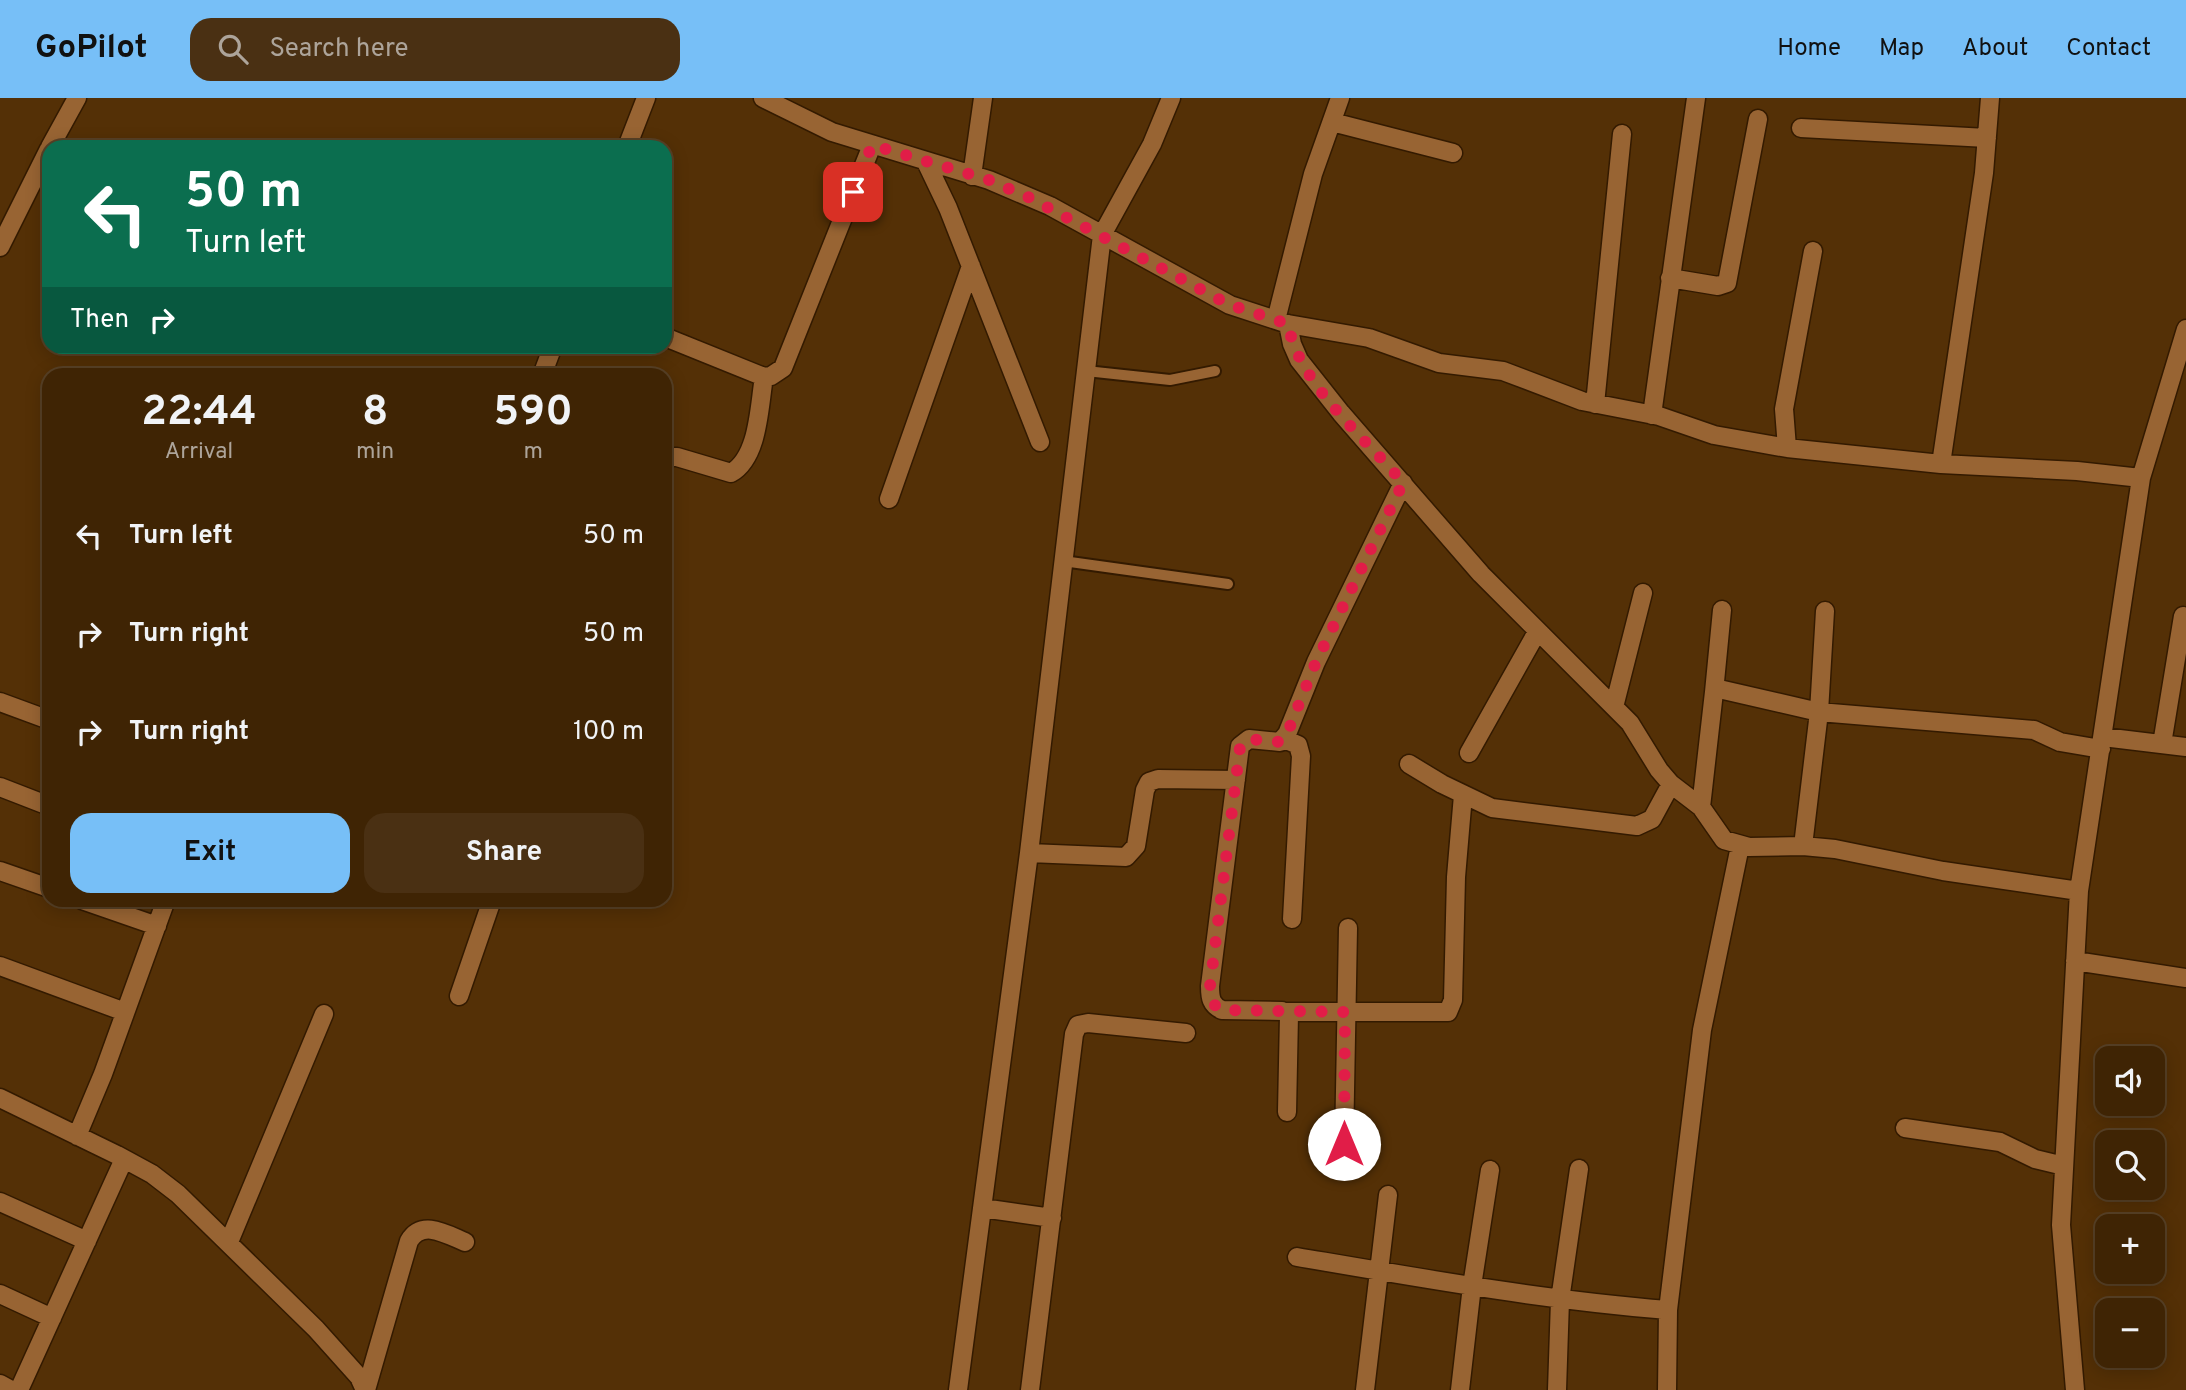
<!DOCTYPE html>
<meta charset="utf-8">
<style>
:root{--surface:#3f2404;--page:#4a3013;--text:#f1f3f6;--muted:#ada49a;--line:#584126;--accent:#77bff7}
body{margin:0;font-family:Overpass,sans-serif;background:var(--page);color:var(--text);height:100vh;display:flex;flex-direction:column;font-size:26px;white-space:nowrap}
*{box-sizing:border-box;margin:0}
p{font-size:23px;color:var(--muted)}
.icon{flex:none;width:38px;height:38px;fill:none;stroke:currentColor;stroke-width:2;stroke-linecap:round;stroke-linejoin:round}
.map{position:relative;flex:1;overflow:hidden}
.sheet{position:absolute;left:42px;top:270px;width:630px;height:539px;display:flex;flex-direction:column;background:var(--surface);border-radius:21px;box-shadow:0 4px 18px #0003,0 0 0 2px var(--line)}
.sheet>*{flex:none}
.guide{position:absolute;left:42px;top:42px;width:630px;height:214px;border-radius:21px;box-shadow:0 4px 18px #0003,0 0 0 2px var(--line);background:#0b6e4f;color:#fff;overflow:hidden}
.controls{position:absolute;left:2095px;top:948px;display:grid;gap:14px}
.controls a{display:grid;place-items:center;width:70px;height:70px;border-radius:14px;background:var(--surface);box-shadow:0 4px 18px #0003,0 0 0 2px var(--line);font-size:35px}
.pin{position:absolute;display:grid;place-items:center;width:60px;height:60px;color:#fff;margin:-30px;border-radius:14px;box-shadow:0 4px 10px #0006}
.me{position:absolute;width:77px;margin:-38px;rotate:0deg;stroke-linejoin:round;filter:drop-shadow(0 0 5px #0008)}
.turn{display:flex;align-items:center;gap:24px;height:147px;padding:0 28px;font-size:32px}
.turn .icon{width:91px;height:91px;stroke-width:2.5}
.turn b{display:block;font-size:49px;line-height:60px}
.then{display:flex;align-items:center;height:66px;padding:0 28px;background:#0003;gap:14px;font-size:26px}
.eta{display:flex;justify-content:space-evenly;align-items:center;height:119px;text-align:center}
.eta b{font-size:42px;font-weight:700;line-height:49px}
.cta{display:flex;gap:14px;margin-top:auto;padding:14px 28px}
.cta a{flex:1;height:80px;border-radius:21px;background:var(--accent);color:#111;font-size:28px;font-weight:700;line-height:80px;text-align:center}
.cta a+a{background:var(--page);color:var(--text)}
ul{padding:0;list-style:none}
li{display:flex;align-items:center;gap:21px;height:98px;padding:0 28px}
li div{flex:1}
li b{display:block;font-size:26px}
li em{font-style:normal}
header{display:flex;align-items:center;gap:42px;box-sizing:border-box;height:98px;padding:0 35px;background:var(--accent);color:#111}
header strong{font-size:33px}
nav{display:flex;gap:38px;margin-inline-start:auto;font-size:24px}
.search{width:490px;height:63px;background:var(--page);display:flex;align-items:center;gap:18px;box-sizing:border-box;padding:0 24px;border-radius:21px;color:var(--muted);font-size:26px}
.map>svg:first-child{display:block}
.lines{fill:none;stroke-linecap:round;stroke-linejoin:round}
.lane-casing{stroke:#331a00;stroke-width:14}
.street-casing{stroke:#331a00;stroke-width:21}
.lane{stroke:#986433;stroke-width:10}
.street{stroke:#986433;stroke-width:18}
.route{stroke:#e11d48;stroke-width:12;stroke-dasharray:0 21.6}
</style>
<header>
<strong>GoPilot</strong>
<div class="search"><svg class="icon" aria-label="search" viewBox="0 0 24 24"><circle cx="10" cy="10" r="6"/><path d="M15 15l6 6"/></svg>Search here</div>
<nav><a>Home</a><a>Map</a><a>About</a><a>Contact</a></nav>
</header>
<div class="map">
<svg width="2186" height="1292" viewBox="0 0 2186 1292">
<rect width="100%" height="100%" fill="#543006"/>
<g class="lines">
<defs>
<path id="lane" d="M 1086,273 L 1170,282 L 1215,273
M 1063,463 L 1228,486"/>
<path id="street" d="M 763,0 L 832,34 L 989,82 L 1050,108 L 1230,207 L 1288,226 L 1369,240 L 1439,265 L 1503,273 L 1582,303 L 1659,318 L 1714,337 L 1787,350 L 1941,366 L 2077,373 L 2141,380
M 1332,24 L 1453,55
M 1801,30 L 1987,40
M 50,49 L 77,0
M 627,49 L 646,0
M 926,64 L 948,110 L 1040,344
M 972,78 L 983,0
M 0,149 L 49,51
M 1670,180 L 1718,188 L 1727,185 L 1758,21
M 1276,222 L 1313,76 L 1340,0
M 1288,226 L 1292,246 L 1299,262 L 1341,315 L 1481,476 L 1630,625 L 1659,672 L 1671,686 L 1701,709 L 1724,742 L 1749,749 L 1803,748 L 1835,751 L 1943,773 L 2079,793
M 665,239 L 764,279 L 771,278 L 783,270 L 872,47
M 544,272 L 553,248
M 1595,306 L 1622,36
M 1652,317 L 1696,0
M 1787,350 L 1784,311 L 1813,153
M 665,359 L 677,359 L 731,375 C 759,359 759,308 764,279
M 1941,366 L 1984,75 L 1990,0
M 889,401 L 971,168
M 1714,594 L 1722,512
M 0,604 L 49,622
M 1614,609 L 1643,495
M 2103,639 L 2186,649
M 1284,641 L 1298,647 L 1301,658 L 1292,821
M 2162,646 L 2183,518
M 1469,655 L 1537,534
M 1409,666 L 1442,686 L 1492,710 L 1637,728 L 1652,721 L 1671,686
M 0,689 L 49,708
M 1701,709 L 1714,594 L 1719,591 L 1819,614 L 2034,632 L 2060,644 L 2101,651
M 1803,748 L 1819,614 L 1825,513
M 1029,755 L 1126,759 L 1136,748 L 1145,692 L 1149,684 L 1158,681 L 1236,682
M 0,773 L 49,790
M 82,802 L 157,828
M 2075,863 L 2186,880
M 0,868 L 125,914
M 459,898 L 492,802
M 1285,914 L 1448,914 L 1453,902 L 1456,779 L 1463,697
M 0,1000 L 117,1057 L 152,1076 L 178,1096 L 316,1231 L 359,1279 L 365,1292
M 1287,1014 L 1289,917 L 1282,913 L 1222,912 C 1211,907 1210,900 1210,888 L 1240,648 L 1249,641 L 1280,644 L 1287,636 L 1316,564 L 1403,385
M 1905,1030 L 2000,1044 L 2035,1061 L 2064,1068
M 77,1038 L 103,976 L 166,802
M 1344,1047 L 1348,830
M 0,1104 L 87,1143
M 982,1110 L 1052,1120
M 229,1144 L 324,916
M 1297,1159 C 1420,1180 1543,1202 1668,1212
M 0,1196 L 52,1220
M 0,1286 L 11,1292
M 19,1292 L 124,1061
M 366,1292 L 409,1143 C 422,1121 446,1136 465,1144
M 958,1292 L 1029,755 L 1102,137 L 1152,46 L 1171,0
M 1030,1292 L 1074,936 L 1078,927 L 1088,925 L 1186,935
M 1365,1292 L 1388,1097
M 1460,1292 L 1472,1188 L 1490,1072
M 1557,1292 L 1560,1202 L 1579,1071
M 1667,1292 L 1668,1212 L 1702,932 L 1740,748
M 2075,1292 L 2061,1127 L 2079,793 L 2141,380 L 2186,231"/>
</defs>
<use href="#lane" class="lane-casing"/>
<use href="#street" class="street-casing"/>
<use href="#lane" class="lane"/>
<use href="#street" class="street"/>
</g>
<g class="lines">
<path class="route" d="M 853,94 L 872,47 L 989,82 L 1030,100 L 1230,207 L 1288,226 C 1299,287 1364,338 1403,385 L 1316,564 L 1287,636 L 1280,644 L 1249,641 L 1240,649 L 1210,888 C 1210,900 1211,907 1222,912 L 1345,914 L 1344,1046"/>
</g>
</svg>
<div class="controls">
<a><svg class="icon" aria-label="sound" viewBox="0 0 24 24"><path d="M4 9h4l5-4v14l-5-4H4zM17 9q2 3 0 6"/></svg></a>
<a><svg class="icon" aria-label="search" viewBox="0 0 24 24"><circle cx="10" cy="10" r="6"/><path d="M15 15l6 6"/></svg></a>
<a>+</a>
<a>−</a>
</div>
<div class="pin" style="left:853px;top:94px;background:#d93025"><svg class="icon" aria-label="arrive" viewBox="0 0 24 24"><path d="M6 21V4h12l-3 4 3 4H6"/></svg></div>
<svg class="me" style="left:1344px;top:1046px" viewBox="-20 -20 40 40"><circle r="19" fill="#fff"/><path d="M0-13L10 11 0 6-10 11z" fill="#e11d48"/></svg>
<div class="guide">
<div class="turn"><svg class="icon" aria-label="left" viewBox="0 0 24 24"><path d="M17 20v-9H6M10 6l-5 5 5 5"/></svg><div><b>50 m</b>Turn left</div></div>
<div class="then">Then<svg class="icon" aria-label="right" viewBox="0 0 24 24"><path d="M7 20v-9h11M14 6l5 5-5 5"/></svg></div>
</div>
<section class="sheet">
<div class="eta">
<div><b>22:44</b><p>Arrival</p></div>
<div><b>8</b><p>min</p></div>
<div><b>590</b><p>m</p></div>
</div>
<ul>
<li><svg class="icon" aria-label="left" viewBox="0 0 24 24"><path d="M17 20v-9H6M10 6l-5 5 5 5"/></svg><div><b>Turn left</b></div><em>50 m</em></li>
<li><svg class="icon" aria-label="right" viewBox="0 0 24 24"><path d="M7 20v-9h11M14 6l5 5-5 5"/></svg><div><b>Turn right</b></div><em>50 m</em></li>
<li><svg class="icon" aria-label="right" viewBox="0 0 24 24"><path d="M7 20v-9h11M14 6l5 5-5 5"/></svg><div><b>Turn right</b></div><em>100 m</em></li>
</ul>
<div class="cta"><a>Exit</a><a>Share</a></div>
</section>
</div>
